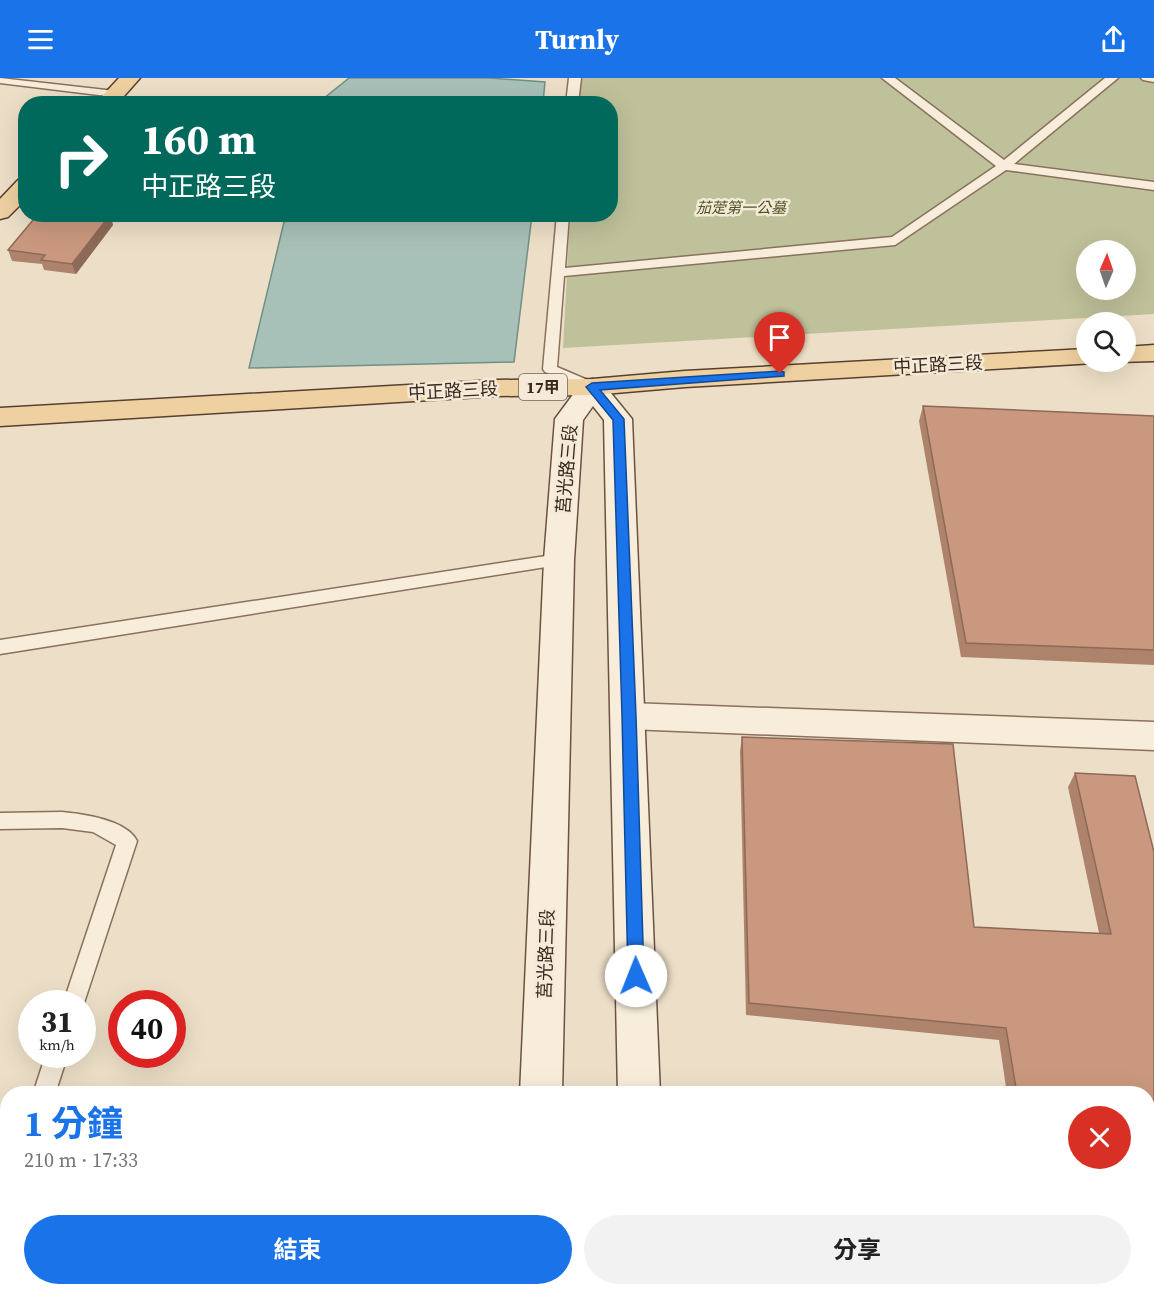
<!DOCTYPE html>
<html lang="zh-TW">
<meta charset="utf-8">
<style>
:root{--surface:#fff;--page:#f2f2f2;--text:#222;--muted:#767676;--accent:#1a73e8}
body{margin:0;font-family:"Source Serif 4","Noto Sans TC",serif;background:var(--page);color:var(--text);height:100vh;display:flex;flex-direction:column;font-size:22px;white-space:nowrap}
*{box-sizing:border-box;margin:0}
p{font-size:20px;color:var(--muted)}
.icon{flex:none;width:33px;height:33px;fill:none;stroke:currentColor;stroke-width:2;stroke-linecap:round;stroke-linejoin:round}
.map{position:relative;flex:1;overflow:hidden}
.drawer{position:absolute;left:0px;top:1008px;width:1155px;height:210px;display:flex;flex-direction:column;background:var(--surface);border-radius:24px 24px 0 0;box-shadow:0 6px 24px #0002}
.drawer>*{flex:none}
.hud{position:absolute;left:18px;top:18px;width:600px;height:126px;border-radius:24px;box-shadow:0 6px 24px #0002;background:#00695c;color:#fff;overflow:hidden}
.needle{width:39px;rotate:2deg}
.buttons{position:absolute;left:1076px;top:162px;display:grid;gap:12px}
.buttons a{display:grid;place-items:center;width:60px;height:60px;border-radius:50%;background:var(--surface);box-shadow:0 6px 24px #0002;font-size:30px}
.speed{position:absolute;left:18px;top:912px;display:flex;gap:12px;font-size:30px;font-weight:700;text-align:center}
.speed>*{display:grid;place-content:center;width:78px;height:78px;border-radius:50%;background:var(--surface);box-shadow:0 6px 24px #0002;line-height:1}
.speed small{font-size:15px;font-weight:400}
.speed .limit{border:9px solid #d22;background:#fff;color:#111}
.pin{position:absolute;display:grid;place-items:center;width:51px;height:51px;color:#fff;margin:-62px -26px;border-radius:50% 50% 50% 0;rotate:-45deg;box-shadow:0 0 6px #0007}
.pin .icon{rotate:45deg}
.me{position:absolute;width:66px;margin:-33px;rotate:359deg;stroke-linejoin:round;filter:drop-shadow(0 0 4px #0008)}
.turn{display:flex;align-items:center;gap:21px;height:126px;padding:0 24px;font-size:27px}
.turn .icon{width:78px;height:78px;stroke-width:2.5}
.turn b{display:block;font-size:42px;line-height:51px}
.round{display:grid;place-items:center;flex:none;width:63px;height:63px;border-radius:32px;background:var(--page)}
.headline{display:flex;align-items:center;justify-content:space-between;height:102px;padding:0 24px}
h1{font-size:36px;font-weight:700;line-height:45px;color:var(--accent)}
.primary-button{display:flex;gap:12px;margin-top:auto;padding:12px 24px}
.primary-button a{flex:1;height:69px;border-radius:36px;background:var(--accent);color:#fff;font-size:24px;font-weight:700;line-height:69px;text-align:center}
.primary-button a+a{background:var(--page);color:var(--text)}
header{display:flex;justify-content:space-between;align-items:center;height:78px;padding:0 24px;background:var(--accent);color:#fff;font-size:27px;font-weight:700}
.map>svg:first-child{display:block}
.cemetery{fill:#bfc19a;fill-rule:evenodd}
.water{fill:#a8c1b8;stroke:#6f9085;stroke-width:1.5}
.lines{fill:none;stroke-linecap:round;stroke-linejoin:round}
.lane-casing{stroke:#89715d;stroke-width:3}
.street-casing{stroke:#89715d;stroke-width:3}
.secondary-casing{stroke:#6b5240;stroke-width:3}
.primary-casing{stroke:#574031;stroke-width:3}
.lane{fill:#f8edda;fill-rule:evenodd}
.street{fill:#f8edda;fill-rule:evenodd}
.secondary{fill:#f8edda;fill-rule:evenodd}
.primary{fill:#efd0a1;fill-rule:evenodd}
.wall{fill:#ae836c}
.shaded-wall{fill:#8d6a58}
.building{fill:#ca987e;stroke:#8d6a58;stroke-width:1.5}
.route{fill:#1a73e8;stroke:#114b97;stroke-width:1.5}
.labels{text-anchor:middle;stroke-width:5;stroke-linejoin:round;paint-order:stroke}
.far-park-label{font-size:15px;font-style:italic;fill:#4d5527;stroke:#f5ead7}
.shield{fill:#f5ead7;stroke:#716457;stroke-width:1.5}
.shield-label{font-size:16px;font-weight:bold;fill:#392a20}
.street-label{font-size:18px;fill:#392a20;stroke:#f5ead7}
</style>
<header><svg class="icon" aria-label="menu" viewBox="0 0 24 24"><path d="M4 6h16M4 12h16M4 18h16"/></svg>Turnly<svg class="icon" aria-label="share" viewBox="0 0 24 24"><path d="M12 15V3M7 8l5-5 5 5M5 13v7h14v-7"/></svg></header>
<div class="map">
<svg width="1154" height="1218" viewBox="0 0 1154 1218">
<rect width="100%" height="100%" fill="#eddfc7"/>
<path class="cemetery" d="M 577,0 L 1154,0 L 1154,236 L 563,270 L 570,137 L 610,136 L 610,26 L 576,25 ZM 1086,172 L 1125,172 L 1125,212 L 1086,212 Z"/>
<path class="water" d="M 349,0 L 489,0 L 545,4 L 543,25 L 318,25 Z
M 306,136 L 532,137 L 514,284 L 249,290 L 284,144 Z"/>
<g class="lines">
<defs>
<path id="lane" d="M 0,0 L 115,13 L 121,16 L 115,19 L 0,5 Z
M 569,0 L 581,0 L 578,26 L 566,26 Z
M 882,0 L 895,0 L 1004,82 L 1105,0 L 1118,0 L 1014,86 L 1154,104 L 1154,112 L 1006,92 L 895,167 L 564,198 L 557,289 L 597,306 L 599,309 L 592,314 L 587,312 L 545,294 L 543,291 L 557,136 L 569,136 L 565,190 L 892,159 L 996,88 Z
M 1141,0 L 1154,0 L 1154,4 L 1143,2 Z
M 559,476 L 565,478 L 567,482 L 565,486 L 0,576 L 0,562 Z
M 62,734 C 83,736 127,742 137,763 L 82,931 L 82,926 L 63,926 L 116,767 L 93,754 L 62,750 L 0,751 L 0,735 Z
M 46,976 L 68,976 L 55,1016 L 33,1016 Z
M 8,1132 L 8,1187 L 0,1190 L 0,1135 Z"/>
<path id="street" d="M 629,625 L 1154,644 L 1154,672 L 629,651 L 617,647 L 612,638 L 617,629 Z
M 0,1066 L 8,1066 L 8,1109 L 0,1108 Z
M 1148,1146 L 1154,1147 L 1154,1191 L 1148,1190 Z"/>
<path id="secondary" d="M 592,301 L 601,303 L 632,341 L 660,1016 L 618,1016 L 604,342 L 593,328 L 583,342 L 574,482 L 562,1016 L 520,1016 L 544,482 L 555,341 L 583,303 Z
M 514,1210 L 560,1210 L 560,1218 L 514,1218 Z
M 621,1210 L 667,1210 L 667,1218 L 621,1218 Z"/>
<path id="primary" d="M 119,0 L 140,0 L 117,26 L 95,26 Z
M 26,100 L 26,121 L 8,139 L 0,141 L 0,121 L 18,102 Z
M 1154,267 L 1154,283 L 1119,284 L 1125,284 L 1125,269 Z
M 1086,271 L 1086,284 L 1095,285 L 685,309 L 592,317 L 497,318 L 0,348 L 0,330 L 497,302 L 592,301 L 685,293 Z"/>
</defs>
<use href="#lane" class="lane-casing"/>
<use href="#street" class="street-casing"/>
<use href="#secondary" class="secondary-casing"/>
<use href="#primary" class="primary-casing"/>
<use href="#lane" class="lane"/>
<use href="#street" class="street"/>
<use href="#secondary" class="secondary"/>
<use href="#primary" class="primary"/>
</g>
<path class="wall" d="M 110,137 L 113,147 L 76,196 L 44,192 L 42,186 L 12,183 L 8,172 Z
M 923,328 L 1154,338 L 1154,587 L 961,579 L 919,343 Z
M 742,659 L 974,849 L 1099,855 L 1068,709 L 1075,695 L 1154,774 L 1154,1081 L 1148,1081 L 1148,1016 L 1007,1016 L 999,962 L 746,937 L 740,673 Z
M 863,1210 L 1148,1210 L 1154,1218 L 863,1218 L 862,1212 Z"/>
<path class="shaded-wall" d="M 110,137 L 113,147 L 76,196 L 72,186 Z"/>
<path class="building" d="M 38,136 L 101,136 L 110,137 L 72,186 L 41,182 L 45,177 L 8,172 Z
M 923,328 L 1154,338 L 1154,572 L 966,565 Z
M 742,659 L 953,666 L 974,849 L 1111,856 L 1075,695 L 1135,698 L 1154,774 L 1154,1070 L 1148,1070 L 1148,1016 L 1017,1016 L 1006,950 L 749,925 Z
M 1148,1204 L 1154,1204 L 1154,1218 L 870,1218 L 869,1210 L 1148,1210 Z"/>
<path class="route" d="M 780,293 L 784,294 L 784,298 L 600,312 L 624,341 L 636,638 L 644,898 L 641,903 L 636,905 L 630,903 L 628,898 L 622,638 L 613,342 L 586,309 L 592,305 Z"/>
<g class="labels">
<g class="far-park-label">
<text x="741" y="135">茄萣第一公墓</text>
</g>
<rect class="shield" x="519" y="296" width="48" height="26" rx="4.5"/>
<g class="shield-label">
<text x="543" y="315">17甲</text>
</g>
<g class="street-label">
<text transform="translate(938 287) rotate(-3)" y="6">中正路三段</text>
<text transform="translate(453 313) rotate(-3)" y="6">中正路三段</text>
<text transform="translate(567 391) rotate(-85)" y="6">莒光路三段</text>
<text transform="translate(546 876) rotate(-88)" y="6">莒光路三段</text>
</g>
</g>
</svg>
<div class="buttons">
<a><svg class="needle" viewBox="-14 -14 28 28"><path d="M0-13l5 13h-10z" fill="#e53935"/><path d="M0 13l5-13h-10z" fill="#767676"/></svg></a>
<a><svg class="icon" aria-label="search" viewBox="0 0 24 24"><circle cx="10" cy="10" r="6"/><path d="M15 15l6 6"/></svg></a>
</div>
<div class="speed"><div>31<small>km/h</small></div><div class="limit">40</div></div>
<div class="pin" style="left:780px;top:296px;background:#d93025"><svg class="icon" aria-label="arrive" viewBox="0 0 24 24"><path d="M6 21V4h12l-3 4 3 4H6"/></svg></div>
<svg class="me" style="left:636px;top:898px" viewBox="-20 -20 40 40"><circle r="19" fill="#fff"/><path d="M0-13L10 11 0 6-10 11z" fill="#1a73e8"/></svg>
<div class="hud">
<div class="turn"><svg class="icon" aria-label="right" viewBox="0 0 24 24"><path d="M7 20v-9h11M14 6l5 5-5 5"/></svg><div><b>160 m</b>中正路三段</div></div>
</div>
<section class="drawer">
<div class="headline"><div><h1>1 分鐘</h1><p>210 m · 17:33</p></div><a class="round" style="background:#d93025;color:#fff"><svg class="icon" aria-label="close" viewBox="0 0 24 24"><path d="M6 6l12 12M18 6L6 18"/></svg></a></div>
<div class="primary-button"><a>結束</a><a>分享</a></div>
</section>
</div>
